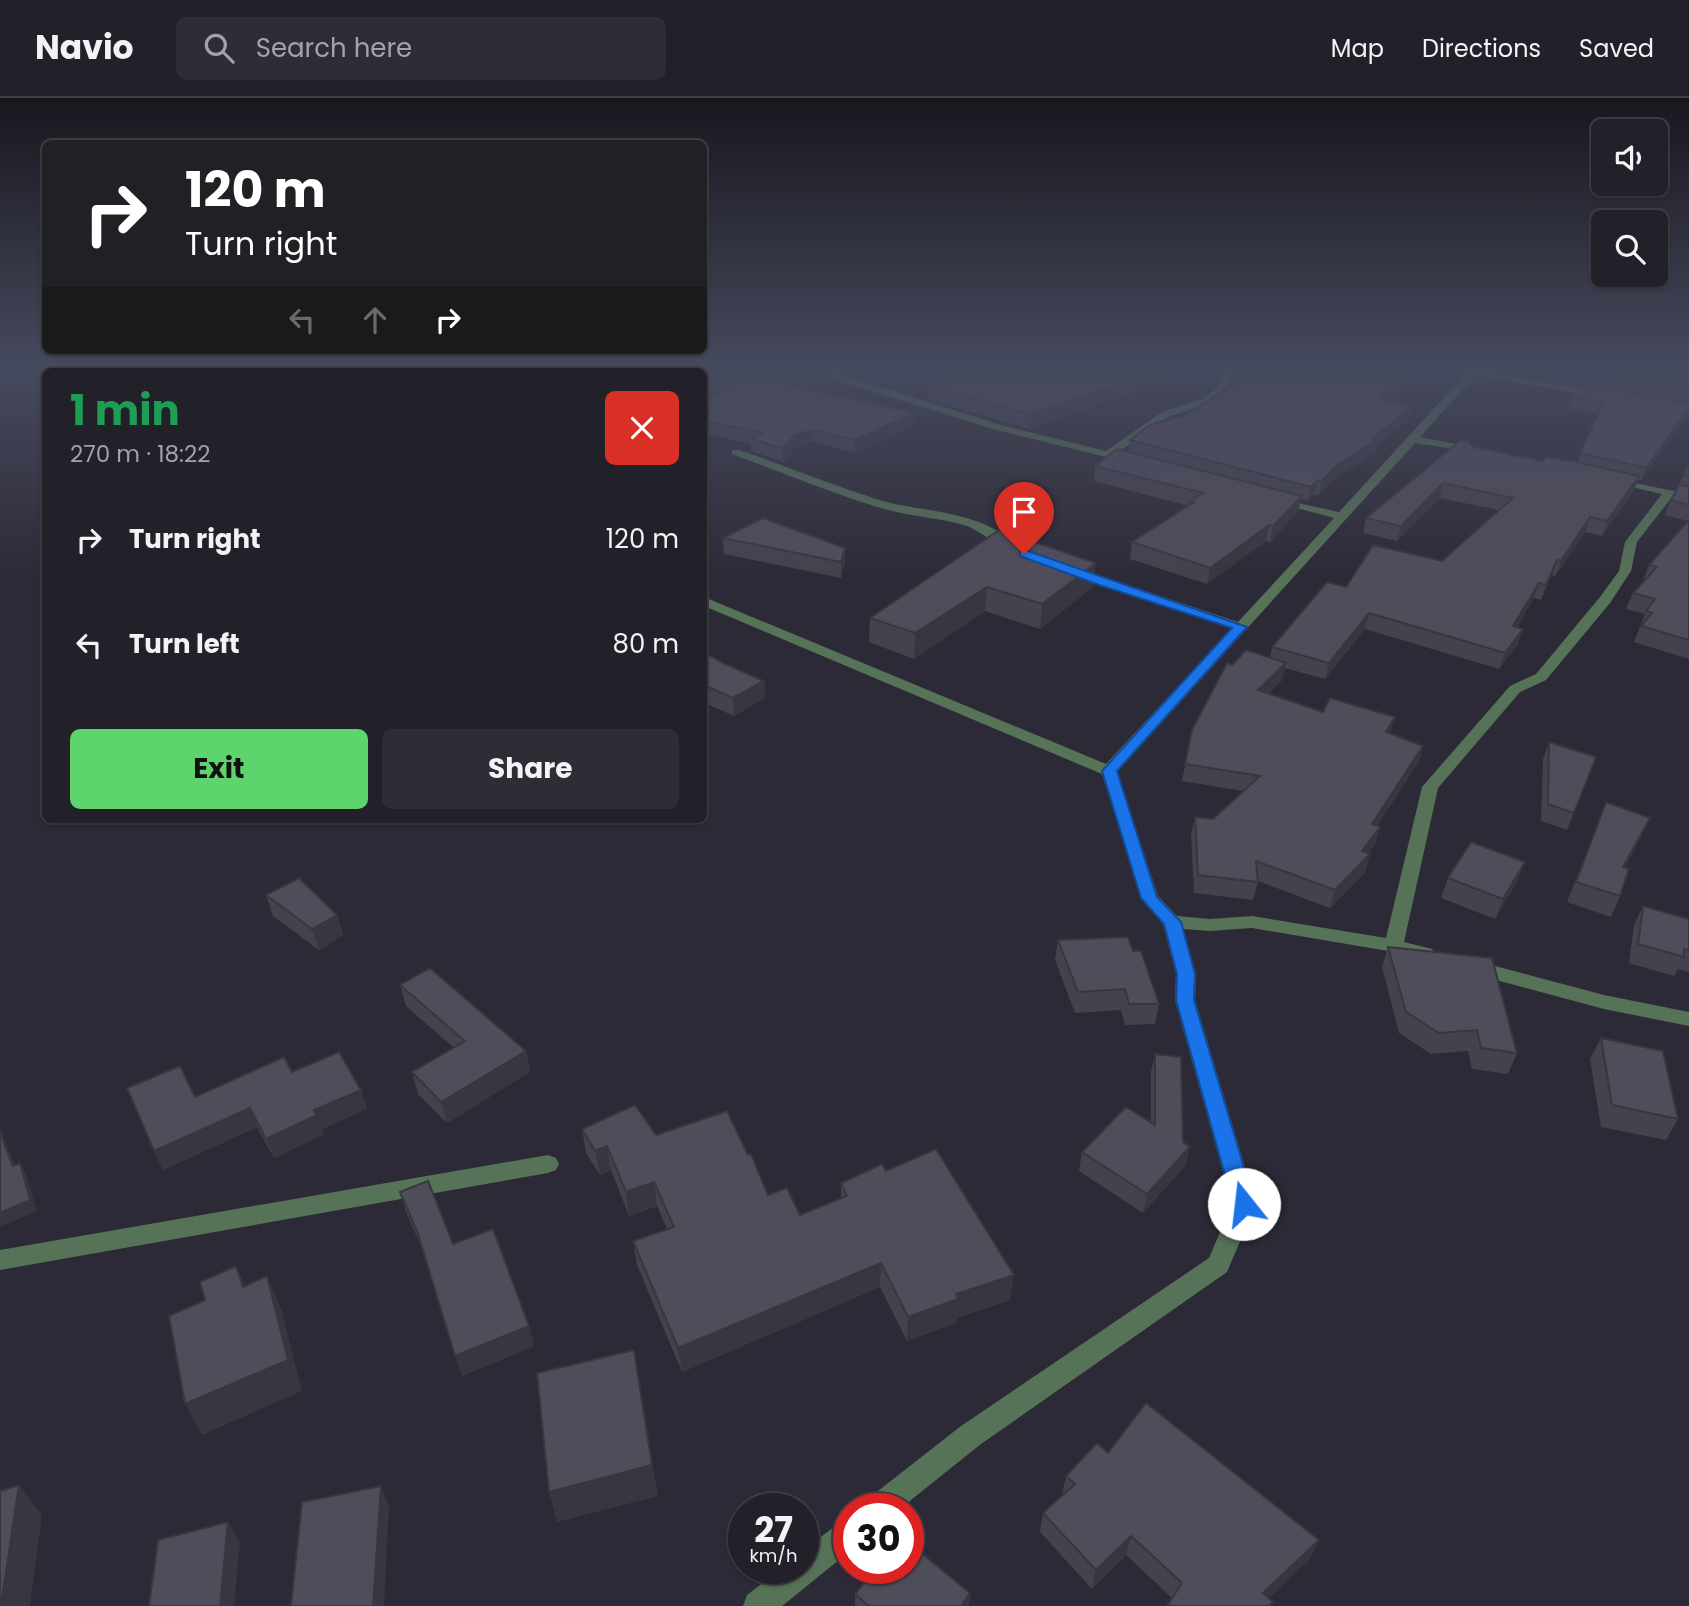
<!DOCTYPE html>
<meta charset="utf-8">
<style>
:root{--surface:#222029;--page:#2e2d35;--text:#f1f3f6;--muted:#a2a3a8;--line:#3f3e46;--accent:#5dd56c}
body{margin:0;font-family:Poppins,sans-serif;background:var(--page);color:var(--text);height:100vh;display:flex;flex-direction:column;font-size:26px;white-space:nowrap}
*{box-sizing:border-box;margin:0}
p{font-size:23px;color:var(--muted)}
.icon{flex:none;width:38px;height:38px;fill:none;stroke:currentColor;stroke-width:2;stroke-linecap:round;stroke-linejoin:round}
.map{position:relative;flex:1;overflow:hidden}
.panel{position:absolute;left:42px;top:270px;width:665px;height:455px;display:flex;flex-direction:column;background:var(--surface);border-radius:10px;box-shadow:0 2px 5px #0004,0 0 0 2px var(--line)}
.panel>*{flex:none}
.guide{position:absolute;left:42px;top:42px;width:665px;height:214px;border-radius:10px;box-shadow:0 2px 5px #0004,0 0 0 2px var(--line);background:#202124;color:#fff;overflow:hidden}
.controls{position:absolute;left:1591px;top:21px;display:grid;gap:14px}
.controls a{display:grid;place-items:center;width:77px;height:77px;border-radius:10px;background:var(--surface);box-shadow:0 2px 5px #0004,0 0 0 2px var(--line);font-size:35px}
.speed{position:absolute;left:728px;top:1395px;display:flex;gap:14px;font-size:35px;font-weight:700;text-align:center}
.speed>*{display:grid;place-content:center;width:91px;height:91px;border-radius:50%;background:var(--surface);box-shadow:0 2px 5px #0004,0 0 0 2px var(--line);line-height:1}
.speed small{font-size:18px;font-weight:400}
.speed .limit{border:10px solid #d22;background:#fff;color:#111}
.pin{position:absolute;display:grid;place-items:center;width:60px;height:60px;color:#fff;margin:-72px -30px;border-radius:50% 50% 50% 0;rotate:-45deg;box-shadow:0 0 7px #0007}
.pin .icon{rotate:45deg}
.me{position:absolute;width:77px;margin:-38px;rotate:344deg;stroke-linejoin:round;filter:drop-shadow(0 0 5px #0008)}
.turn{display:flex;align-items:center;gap:24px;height:147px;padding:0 28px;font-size:32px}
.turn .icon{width:91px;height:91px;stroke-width:2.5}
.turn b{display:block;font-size:49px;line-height:60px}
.lanes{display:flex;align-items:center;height:66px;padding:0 28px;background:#0003;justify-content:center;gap:35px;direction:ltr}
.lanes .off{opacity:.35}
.round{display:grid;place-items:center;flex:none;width:74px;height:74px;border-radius:10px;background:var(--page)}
.head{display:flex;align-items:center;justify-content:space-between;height:119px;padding:0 28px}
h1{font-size:42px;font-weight:700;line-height:52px;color:#1e9e55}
.button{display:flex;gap:14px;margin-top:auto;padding:14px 28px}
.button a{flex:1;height:80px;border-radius:10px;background:var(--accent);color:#111;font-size:28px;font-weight:700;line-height:80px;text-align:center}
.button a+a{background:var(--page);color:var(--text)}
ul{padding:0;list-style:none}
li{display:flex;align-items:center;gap:21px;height:105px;padding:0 28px}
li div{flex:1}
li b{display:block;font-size:26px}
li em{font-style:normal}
header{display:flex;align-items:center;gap:42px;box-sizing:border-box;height:98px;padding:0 35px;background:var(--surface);border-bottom:2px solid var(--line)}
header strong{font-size:33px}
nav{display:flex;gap:38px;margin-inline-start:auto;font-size:24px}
.search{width:490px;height:63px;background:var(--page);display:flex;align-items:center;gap:18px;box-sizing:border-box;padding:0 24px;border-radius:10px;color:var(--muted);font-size:26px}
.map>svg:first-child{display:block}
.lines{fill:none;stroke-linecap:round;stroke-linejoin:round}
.minor{fill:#567257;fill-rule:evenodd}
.wall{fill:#45424e}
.shaded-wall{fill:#383640}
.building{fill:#504d5b;stroke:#383640;stroke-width:2}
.route{fill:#1a73e8;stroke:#114b97;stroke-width:2}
</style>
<header>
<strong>Navio</strong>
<div class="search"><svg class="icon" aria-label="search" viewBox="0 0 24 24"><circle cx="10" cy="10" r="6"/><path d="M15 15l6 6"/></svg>Search here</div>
<nav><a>Map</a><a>Directions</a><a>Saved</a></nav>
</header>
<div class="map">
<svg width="1689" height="1508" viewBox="0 0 1689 1508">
<rect width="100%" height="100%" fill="#2d2a37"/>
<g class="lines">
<path class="minor" d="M 325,268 L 352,268 L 369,273 L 344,273 Z
M 554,268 L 565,268 L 560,273 L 548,273 Z
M 790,268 L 809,268 L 830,273 L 1001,327 L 1106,353 L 1162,314 L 1202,301 L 1215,291 L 1232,268 L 1241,268 L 1221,295 L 1210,305 L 1170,318 L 1117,355 L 1138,361 L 1138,365 L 1134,366 L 993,331 Z
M 1473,268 L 1483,268 L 1480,272 L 1606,296 L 1601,299 L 1476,277 L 1420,339 L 1481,351 L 1481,355 L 1415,345 L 1117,674 L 1158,798 L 1177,818 L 1210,821 L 1252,818 L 1386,840 L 1422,689 L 1510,588 L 1536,576 L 1600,499 L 1619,473 L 1625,444 L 1662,396 L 1610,384 L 1610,380 L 1689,396 L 1689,402 L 1672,399 L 1637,444 L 1631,473 L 1610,505 L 1546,582 L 1520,594 L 1438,690 L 1404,844 L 1432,851 L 1435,856 L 1432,861 L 1425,862 L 1394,854 L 1252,830 L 1210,833 L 1183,831 L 1196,876 L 1195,902 L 1256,1106 L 1227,1174 L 981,1346 L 901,1410 L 865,1410 L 869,1400 L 961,1328 L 1209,1160 L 1232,1106 L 1175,902 L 1176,876 L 1163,826 L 1141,800 L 1102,676 L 704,508 L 704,499 L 1106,666 L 1232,530 L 1069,477 L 1069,471 L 1079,471 L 1238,524 L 1334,420 L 1275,404 L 1275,400 L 1339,414 Z
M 732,352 L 740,352 C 785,368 830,386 876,401 C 920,415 983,411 1015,448 L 1013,451 C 1003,452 980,433 967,428 C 941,420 914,419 888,412 C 835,397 784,375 732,356 Z
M 1473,862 L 1604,897 L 1689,914 L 1689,928 L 1604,911 L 1466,874 L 1463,869 L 1466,864 Z
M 548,1057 L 556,1060 L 559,1066 L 556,1072 L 548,1075 L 0,1172 L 0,1152 Z
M 849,1421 L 849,1454 L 782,1508 L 743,1508 L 747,1497 L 782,1470 L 803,1470 L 803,1453 L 839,1425 Z"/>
</g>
<path class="wall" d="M 323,268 L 324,273 L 198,273 L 197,270 Z
M 654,268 L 820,268 L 831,283 L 809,292 L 915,327 L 855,355 L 812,344 L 795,350 L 783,364 L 751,353 L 751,346 L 704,335 L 704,301 L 716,295 L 704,292 L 704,273 L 658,273 L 654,272 Z
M 820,268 L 867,268 L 849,276 Z
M 1075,268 L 1171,268 L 1142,292 L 1030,331 L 929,302 L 929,288 L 1006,281 L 1038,281 Z
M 1265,268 L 1424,268 L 1389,304 L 1412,308 L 1409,322 L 1377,348 L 1375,355 L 1332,382 L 1319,397 L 1314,396 L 1308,403 L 1301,401 L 1298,413 L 1270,444 L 1266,443 L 1207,486 L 1130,461 L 1132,444 L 1189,408 L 1094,383 L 1095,368 L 1128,354 L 1130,342 L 1185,317 Z
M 1689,272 L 1688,317 L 1641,382 L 1638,382 L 1634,392 L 1602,438 L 1585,434 L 1555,478 L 1552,477 L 1541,502 L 1534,500 L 1517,529 L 1518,547 L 1499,571 L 1365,531 L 1325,581 L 1285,570 L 1282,582 L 1268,596 L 1390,635 L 1423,648 L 1418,665 L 1377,728 L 1375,747 L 1368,755 L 1370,756 L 1365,774 L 1330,810 L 1258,783 L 1253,802 L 1194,795 L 1191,737 L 1195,719 L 1213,721 L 1243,693 L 1182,683 L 1192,632 L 1232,567 L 1270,560 L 1272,549 L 1346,489 L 1442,463 L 1499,412 L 1439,400 L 1397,443 L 1363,435 L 1366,420 L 1474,349 L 1542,363 L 1577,364 L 1598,316 L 1568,310 L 1572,299 L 1589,288 L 1593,275 Z
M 1689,366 L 1689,561 L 1634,544 L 1645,516 L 1626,511 L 1633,495 L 1644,483 L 1643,483 L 1649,467 L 1688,423 L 1665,417 L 1671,402 L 1679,387 Z
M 763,420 L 845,465 L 841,480 L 724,456 L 723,440 Z
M 999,432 L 1093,489 L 1040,531 L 985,513 L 914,561 L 869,544 L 870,520 Z
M 704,554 L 723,565 L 764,583 L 765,600 L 734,618 L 707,606 L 704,608 Z
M 1549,644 L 1596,659 L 1567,732 L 1541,723 L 1543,661 Z
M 1606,704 L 1641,739 L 1625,769 L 1620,798 L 1611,819 L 1567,804 Z
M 1448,780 L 1517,784 L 1495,821 L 1441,800 Z
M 266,797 L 337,817 L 343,837 L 319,852 L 273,818 Z
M 1643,808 L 1689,821 L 1689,874 L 1678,871 L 1674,878 L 1629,865 L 1634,827 Z
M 1058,842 L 1133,853 L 1159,906 L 1155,926 L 1125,927 L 1121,912 L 1075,915 L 1055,862 Z
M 1388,849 L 1517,955 L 1508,976 L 1472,971 L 1468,953 L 1431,956 L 1399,935 L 1382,869 Z
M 400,887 L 526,953 L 530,974 L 447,1025 L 418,996 L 412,974 L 454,950 L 406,908 Z
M 1601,940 L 1678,1021 L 1666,1042 L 1601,1029 L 1590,961 Z
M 1155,956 L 1183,1044 L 1186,1067 L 1143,1115 L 1079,1073 L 1082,1054 L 1151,1025 L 1151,974 Z
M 292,974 L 361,992 L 367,1011 L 322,1031 L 324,1036 L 274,1060 L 257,1029 L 163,1072 L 154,1053 L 195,999 Z
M 582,1031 L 656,1037 L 768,1097 L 800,1117 L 841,1101 L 841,1085 L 886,1073 L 1010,1202 L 957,1220 L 956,1225 L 907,1243 L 880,1189 L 682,1274 L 637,1167 L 633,1143 L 667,1131 L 657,1108 L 629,1118 L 611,1072 L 600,1077 L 586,1055 Z
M 400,1094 L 453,1146 L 529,1228 L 534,1248 L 462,1278 L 424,1155 L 406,1114 Z
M 1108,1355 L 1319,1442 L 1310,1461 L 1269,1500 L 1172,1500 L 1126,1457 L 1092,1491 L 1040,1434 L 1043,1415 L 1062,1397 L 1066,1378 Z
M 970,1495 L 969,1508 L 855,1508 L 855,1496 Z"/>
<path class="shaded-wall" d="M 304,268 L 323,268 L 324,273 L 293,273 Z
M 849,268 L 867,268 L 849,276 Z
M 1156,268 L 1171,268 L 1142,292 L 1030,331 L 1031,316 Z
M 1414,268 L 1424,268 L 1377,315 L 1380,302 Z
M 831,272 L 831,283 L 790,300 L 790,288 Z
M 1412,308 L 1409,322 L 1377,348 L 1375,355 L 1332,382 L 1319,397 L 1322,383 L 1336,368 L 1373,340 Z
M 1689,310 L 1688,317 L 1641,382 L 1646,370 Z
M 915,315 L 915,327 L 855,355 L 855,342 Z
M 812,332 L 812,344 L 795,350 L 783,364 L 782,351 L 795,337 Z
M 1639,378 L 1634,392 L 1602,438 L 1607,423 Z
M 1318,382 L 1314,396 L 1308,403 L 1311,389 Z
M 1443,385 L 1439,400 L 1397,443 L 1401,428 Z
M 1302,398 L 1298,413 L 1270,444 L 1273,428 Z
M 1590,419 L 1585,434 L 1555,478 L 1561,463 Z
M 1269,427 L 1266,443 L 1207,486 L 1210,470 Z
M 845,450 L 845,465 L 841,480 L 841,464 Z
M 1557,462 L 1552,477 L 1541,502 L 1546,487 Z
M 1096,465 L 1093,489 L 1040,531 L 1042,506 Z
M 1539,485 L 1534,500 L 1508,544 L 1513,528 Z
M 987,489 L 985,513 L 914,561 L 915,535 Z
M 1369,515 L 1365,531 L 1325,581 L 1329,565 Z
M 1523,531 L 1518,547 L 1499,571 L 1505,555 Z
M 1286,565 L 1282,582 L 1255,609 L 1258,592 Z
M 764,583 L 765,600 L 734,618 L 733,600 Z
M 706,588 L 707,606 L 704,608 L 704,590 Z
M 1395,619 L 1390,636 L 1386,634 Z
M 1423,648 L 1418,665 L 1367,744 L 1372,726 Z
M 1650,720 L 1641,739 L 1614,789 L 1623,769 Z
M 1380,729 L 1375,747 L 1360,766 L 1370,756 L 1365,774 L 1330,810 L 1335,792 Z
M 1525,764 L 1517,784 L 1495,821 L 1503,801 Z
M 337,817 L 343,837 L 319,852 L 312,831 Z
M 526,953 L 530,974 L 447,1025 L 441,1004 Z
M 361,992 L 367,1011 L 322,1031 L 324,1036 L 274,1060 L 266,1041 L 314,1012 Z
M 250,1010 L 257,1029 L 163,1072 L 154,1053 Z
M 0,1030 L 19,1079 L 13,1068 L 0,1035 Z
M 607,1048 L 611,1072 L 600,1077 L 595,1053 Z
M 1190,1049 L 1186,1067 L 1143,1115 L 1147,1096 Z
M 20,1065 L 26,1076 L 37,1113 L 0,1129 L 0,1115 Z
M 654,1084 L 657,1108 L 629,1118 L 626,1094 Z
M 881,1165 L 880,1189 L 682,1274 L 678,1250 Z
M 236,1168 L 251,1200 L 243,1189 Z
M 1014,1177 L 1010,1202 L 957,1220 L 956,1225 L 907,1243 L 908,1219 L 956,1196 Z
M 267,1178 L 281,1210 L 302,1293 L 202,1337 L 185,1306 Z
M 529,1228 L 534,1248 L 462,1278 L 455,1258 Z
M 639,1283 L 658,1398 L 557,1424 L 549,1394 Z
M 19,1387 L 42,1417 L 30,1508 L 1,1508 Z
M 381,1388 L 389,1408 L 384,1508 L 373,1508 Z
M 228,1424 L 240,1444 L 234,1508 L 220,1508 Z
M 1131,1438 L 1126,1457 L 1092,1491 L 1096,1472 Z
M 1319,1442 L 1310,1461 L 1261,1508 L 1263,1495 Z
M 970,1495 L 969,1508 L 961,1508 Z"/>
<path class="building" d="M 201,268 L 304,268 L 293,273 L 213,273 L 197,270 Z
M 688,268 L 820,268 L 831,272 L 790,288 L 915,315 L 855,342 L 812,332 L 795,337 L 782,351 L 751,340 L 761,335 L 704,323 L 704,301 L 733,287 L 704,280 L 704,273 L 696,273 L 700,271 Z
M 1075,268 L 1156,268 L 1144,278 L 1031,316 L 929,288 L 964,271 L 1006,281 L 1016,276 L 1038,281 Z
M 1265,268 L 1414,268 L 1380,302 L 1412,308 L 1373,340 L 1378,341 L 1336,368 L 1322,383 L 1318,382 L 1311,389 L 1130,342 L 1150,327 L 1185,317 Z
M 1600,268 L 1669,268 L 1689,272 L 1689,291 L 1593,275 Z
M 1584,287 L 1689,305 L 1689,310 L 1646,370 L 1580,355 L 1603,305 L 1572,299 Z
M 1461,342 L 1468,343 L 1474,349 L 1542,363 L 1546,359 L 1576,364 L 1639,378 L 1607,423 L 1590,419 L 1561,463 L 1557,462 L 1546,487 L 1539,485 L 1513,528 L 1523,531 L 1505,555 L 1369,515 L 1329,565 L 1272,549 L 1327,484 L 1346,489 L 1373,447 L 1442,463 L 1513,400 L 1443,385 L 1401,428 L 1366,420 Z
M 1117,351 L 1302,398 L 1273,428 L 1269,427 L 1210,470 L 1132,444 L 1194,404 L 1190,403 L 1203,395 L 1095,368 Z
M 1689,366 L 1689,378 L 1684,376 Z
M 1679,387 L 1689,388 L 1689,407 L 1671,402 Z
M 763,420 L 845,450 L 841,464 L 723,440 Z
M 1689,422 L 1689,542 L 1641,528 L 1652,515 L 1646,513 L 1655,501 L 1633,495 L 1657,469 L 1649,467 Z
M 999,432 L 1096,465 L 1042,506 L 987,489 L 915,535 L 870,520 Z
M 1246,552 L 1286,565 L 1258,592 L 1323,614 L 1330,600 L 1395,619 L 1386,634 L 1423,648 L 1372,726 L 1380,729 L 1362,753 L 1370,756 L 1335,792 L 1256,763 L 1258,784 L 1198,777 L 1195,719 L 1213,721 L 1260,678 L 1185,666 L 1192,632 L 1227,565 L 1232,567 Z
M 704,554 L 723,565 L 764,583 L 733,600 L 706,588 L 704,590 Z
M 1549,644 L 1596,659 L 1574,715 L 1548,706 Z
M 1606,704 L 1650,720 L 1623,769 L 1629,771 L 1620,798 L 1576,784 Z
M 1471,744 L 1525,764 L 1503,801 L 1448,780 Z
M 299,780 L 337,817 L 312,831 L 266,797 Z
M 1643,808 L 1689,821 L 1689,852 L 1684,851 L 1684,859 L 1638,846 Z
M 1128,839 L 1133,853 L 1141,853 L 1159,906 L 1129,906 L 1125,891 L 1078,894 L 1058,842 Z
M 1388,849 L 1492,860 L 1517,955 L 1481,950 L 1477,932 L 1439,935 L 1406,914 Z
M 430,870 L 526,953 L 441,1004 L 412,974 L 465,943 L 400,887 Z
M 1601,940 L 1663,953 L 1678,1021 L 1612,1007 Z
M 339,954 L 361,992 L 314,1012 L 317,1017 L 266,1041 L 250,1010 L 154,1053 L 127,990 L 180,968 L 195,999 L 284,959 L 292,974 Z
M 1155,956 L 1181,959 L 1183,1044 L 1190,1049 L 1147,1096 L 1082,1054 L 1126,1009 L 1155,1027 Z
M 635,1007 L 656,1037 L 727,1013 L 748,1057 L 751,1056 L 768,1097 L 787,1090 L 800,1117 L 847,1098 L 841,1085 L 882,1066 L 886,1073 L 936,1051 L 1014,1177 L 956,1196 L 958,1201 L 908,1219 L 881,1165 L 678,1250 L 633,1143 L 674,1129 L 654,1084 L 626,1094 L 607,1048 L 595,1053 L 582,1031 Z
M 0,1035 L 13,1068 L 20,1065 L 30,1102 L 0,1115 Z
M 428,1083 L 453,1146 L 493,1131 L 529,1228 L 455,1258 L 418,1136 L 400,1094 Z
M 236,1168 L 243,1189 L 267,1178 L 288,1262 L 185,1306 L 169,1218 L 205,1202 L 200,1184 Z
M 634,1252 L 652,1367 L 549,1394 L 537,1275 Z
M 1146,1305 L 1319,1442 L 1263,1495 L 1273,1504 L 1269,1508 L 1167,1508 L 1182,1485 L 1131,1438 L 1096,1472 L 1043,1415 L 1075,1386 L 1066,1378 L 1097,1345 L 1108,1355 Z
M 19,1387 L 1,1508 L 0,1508 L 0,1393 Z
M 381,1388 L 373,1508 L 291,1508 L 302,1404 Z
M 228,1424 L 220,1508 L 149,1508 L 158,1442 Z
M 908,1444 L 970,1495 L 961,1508 L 869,1508 L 855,1496 L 876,1470 L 908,1470 Z"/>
<linearGradient id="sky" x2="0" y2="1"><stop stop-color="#19171e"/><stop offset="0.56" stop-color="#464a5e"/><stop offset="1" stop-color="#464a5e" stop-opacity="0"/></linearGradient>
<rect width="1689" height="480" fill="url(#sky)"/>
<path class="route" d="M 1020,453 L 1028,453 L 1247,529 L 1117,673 L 1157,799 L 1181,824 L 1195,876 L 1194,902 L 1255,1106 L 1251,1112 L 1244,1114 L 1236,1112 L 1233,1106 L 1176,902 L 1177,876 L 1164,826 L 1141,800 L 1102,673 L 1232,530 L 1099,487 L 1020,458 Z"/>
</svg>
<div class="controls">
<a><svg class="icon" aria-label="sound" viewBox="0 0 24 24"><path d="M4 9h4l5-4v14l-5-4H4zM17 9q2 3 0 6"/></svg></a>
<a><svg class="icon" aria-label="search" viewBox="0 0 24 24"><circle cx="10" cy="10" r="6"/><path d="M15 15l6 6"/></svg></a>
</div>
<div class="speed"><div>27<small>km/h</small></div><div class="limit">30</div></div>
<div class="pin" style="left:1024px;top:456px;background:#d93025"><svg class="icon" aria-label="arrive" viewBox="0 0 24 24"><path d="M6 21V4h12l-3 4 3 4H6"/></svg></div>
<svg class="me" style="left:1244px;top:1106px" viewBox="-20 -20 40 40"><circle r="19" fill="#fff"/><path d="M0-13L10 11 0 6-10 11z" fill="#1a73e8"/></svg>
<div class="guide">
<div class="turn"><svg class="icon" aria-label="right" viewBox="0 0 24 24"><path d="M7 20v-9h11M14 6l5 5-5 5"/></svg><div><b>120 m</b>Turn right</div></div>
<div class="lanes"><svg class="icon off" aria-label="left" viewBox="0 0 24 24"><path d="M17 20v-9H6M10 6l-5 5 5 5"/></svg><svg class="icon off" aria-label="ahead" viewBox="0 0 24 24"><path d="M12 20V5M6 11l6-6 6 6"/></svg><svg class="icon" aria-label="right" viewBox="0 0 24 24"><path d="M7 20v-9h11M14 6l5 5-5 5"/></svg></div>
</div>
<section class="panel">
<div class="head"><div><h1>1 min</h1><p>270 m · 18:22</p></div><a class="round" style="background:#d93025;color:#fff"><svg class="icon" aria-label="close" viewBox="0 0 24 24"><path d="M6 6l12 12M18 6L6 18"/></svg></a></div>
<ul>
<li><svg class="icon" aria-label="right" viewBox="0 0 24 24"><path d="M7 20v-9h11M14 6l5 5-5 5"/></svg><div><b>Turn right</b></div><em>120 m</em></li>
<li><svg class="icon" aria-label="left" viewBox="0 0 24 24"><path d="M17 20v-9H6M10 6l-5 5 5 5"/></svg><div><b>Turn left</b></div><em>80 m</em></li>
</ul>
<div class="button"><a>Exit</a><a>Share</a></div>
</section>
</div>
